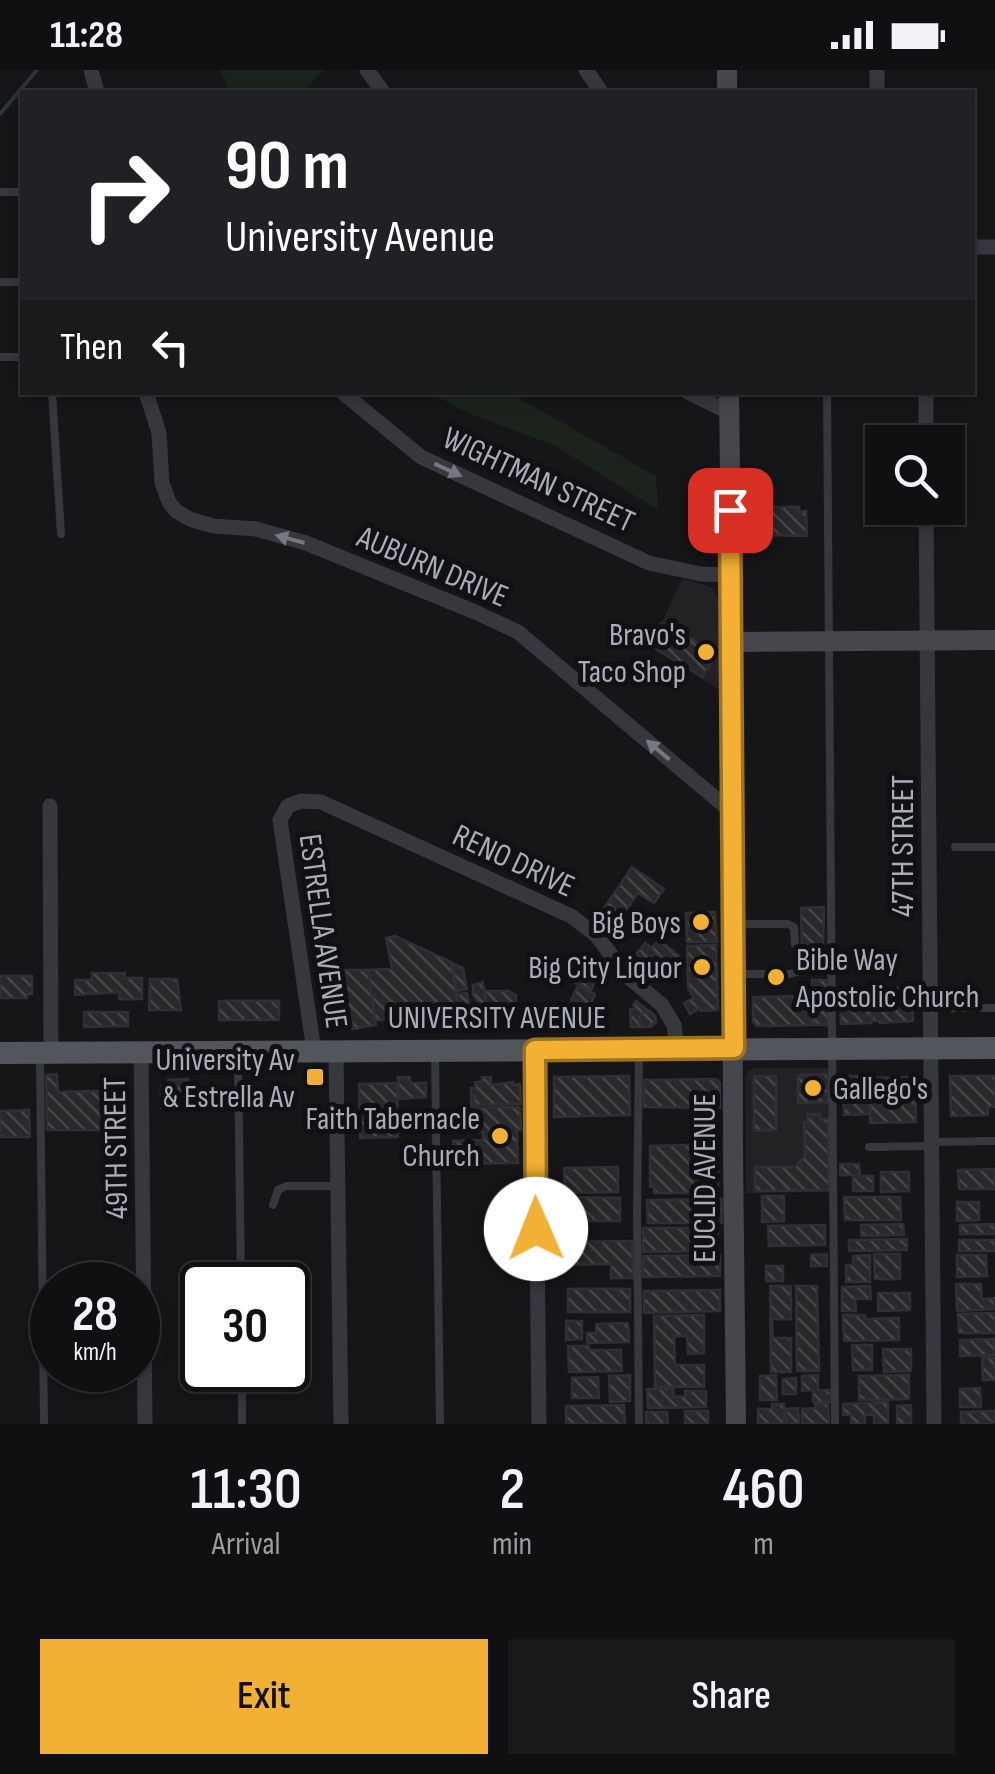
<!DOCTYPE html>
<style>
:root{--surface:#101012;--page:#19191b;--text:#f1f3f6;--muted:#9c9d9f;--line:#303032;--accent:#f2b134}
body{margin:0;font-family:"Sofia Sans Condensed",sans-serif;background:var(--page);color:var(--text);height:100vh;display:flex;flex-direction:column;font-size:38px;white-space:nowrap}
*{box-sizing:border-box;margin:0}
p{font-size:32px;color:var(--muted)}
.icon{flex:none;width:55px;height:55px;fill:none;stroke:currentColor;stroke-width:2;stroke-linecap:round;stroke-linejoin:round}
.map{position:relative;height:1354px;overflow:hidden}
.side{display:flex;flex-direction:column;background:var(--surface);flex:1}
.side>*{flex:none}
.banner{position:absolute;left:20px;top:20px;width:955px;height:305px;border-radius:0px;box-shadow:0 5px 15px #0003,0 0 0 2px var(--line);background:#202124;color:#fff;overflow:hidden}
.fabs{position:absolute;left:865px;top:355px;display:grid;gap:20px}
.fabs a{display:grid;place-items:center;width:100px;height:100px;border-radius:0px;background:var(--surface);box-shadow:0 5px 15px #0003,0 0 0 2px var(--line);font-size:50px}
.speed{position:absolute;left:30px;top:1192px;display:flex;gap:20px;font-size:50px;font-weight:700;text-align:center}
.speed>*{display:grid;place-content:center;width:130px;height:130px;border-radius:50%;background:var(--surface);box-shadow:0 5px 15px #0003,0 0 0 2px var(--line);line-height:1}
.speed small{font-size:25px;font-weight:400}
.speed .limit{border:5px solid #111;border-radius:15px;background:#fff;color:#111}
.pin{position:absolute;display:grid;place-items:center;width:85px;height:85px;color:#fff;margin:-42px;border-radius:20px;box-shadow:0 5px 15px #0006}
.me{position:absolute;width:110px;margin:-55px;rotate:359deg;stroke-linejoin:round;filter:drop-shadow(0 0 8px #0008)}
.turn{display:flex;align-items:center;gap:35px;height:210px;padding:0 40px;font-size:45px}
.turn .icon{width:130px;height:130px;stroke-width:2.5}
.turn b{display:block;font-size:70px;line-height:85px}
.then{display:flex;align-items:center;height:95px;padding:0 40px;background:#0003;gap:20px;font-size:38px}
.eta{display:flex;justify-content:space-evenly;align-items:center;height:170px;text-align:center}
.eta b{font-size:60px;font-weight:600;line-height:70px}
.cta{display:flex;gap:20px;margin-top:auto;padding:20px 40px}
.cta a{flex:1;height:115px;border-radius:0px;background:var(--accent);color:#111;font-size:40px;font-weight:600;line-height:115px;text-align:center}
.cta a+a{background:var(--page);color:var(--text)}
.status{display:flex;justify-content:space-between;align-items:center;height:70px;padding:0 50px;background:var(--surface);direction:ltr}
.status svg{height:28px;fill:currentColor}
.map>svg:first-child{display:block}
.built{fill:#222225}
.grass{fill:#1c231d}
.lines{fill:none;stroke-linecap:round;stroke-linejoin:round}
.stream{stroke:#2c353c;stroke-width:4}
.building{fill:url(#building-back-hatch);stroke:#303034;stroke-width:2.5}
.service{stroke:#37383d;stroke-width:8}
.minor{stroke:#37383d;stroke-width:15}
.secondary{stroke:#45474d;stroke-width:20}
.primary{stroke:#53555c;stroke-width:22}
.oneway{fill:#757881}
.route-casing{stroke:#9d7322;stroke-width:25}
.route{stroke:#f2b134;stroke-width:18}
.poi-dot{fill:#f2b134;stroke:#111113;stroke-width:4}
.labels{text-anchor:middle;stroke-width:10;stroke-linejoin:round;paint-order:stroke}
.street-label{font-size:32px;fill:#a8adb8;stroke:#111113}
.poi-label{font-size:32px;fill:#a8adb8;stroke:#111113;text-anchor:end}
</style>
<div class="status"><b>11:28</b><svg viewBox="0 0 49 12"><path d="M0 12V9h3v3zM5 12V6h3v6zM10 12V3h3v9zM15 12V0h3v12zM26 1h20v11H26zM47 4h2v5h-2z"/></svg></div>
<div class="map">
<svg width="995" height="1354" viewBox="0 0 995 1354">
<defs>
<pattern id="building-back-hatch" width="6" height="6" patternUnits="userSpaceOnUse" patternTransform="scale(2.5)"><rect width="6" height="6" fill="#29292c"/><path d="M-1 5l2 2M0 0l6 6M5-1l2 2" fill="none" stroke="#454548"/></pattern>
</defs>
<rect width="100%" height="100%" fill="#161618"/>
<path class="built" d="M 682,509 L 706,515 L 714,520 L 719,530 L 722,544 L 722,622 L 651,576 Z
M 753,998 L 835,998 L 835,1122 L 746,1123 L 745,1009 L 748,1002 Z"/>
<path class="grass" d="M 221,0 L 324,0 L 303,22 L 230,22 Z
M 430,323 L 510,323 L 656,406 L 658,440 L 554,375 L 468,343 Z"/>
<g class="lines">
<path class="stream" d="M 0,44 L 37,0"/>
</g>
<path class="building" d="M 763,437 L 799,437 L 799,442 L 806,441 L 807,466 L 764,465 Z
M 667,553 L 713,583 L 711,586 L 714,588 L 702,607 L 651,576 L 661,554 L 664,556 Z
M 632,797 L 664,819 L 654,833 L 638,823 L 627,839 L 641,848 L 630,863 L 601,843 Z
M 824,837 L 823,888 L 802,888 L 801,838 Z
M 715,842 L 717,872 L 687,872 L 686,843 Z
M 395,866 L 451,892 L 460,949 L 375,950 L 368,900 L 392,899 L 386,868 Z
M 659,869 L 679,886 L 672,895 L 677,899 L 669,910 L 658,902 L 666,892 L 655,883 L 647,893 L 636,884 L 645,873 L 652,878 Z
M 716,875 L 718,940 L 701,941 L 697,934 L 699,939 L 690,944 L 684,933 L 694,928 L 688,918 L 687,876 Z
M 452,893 L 463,898 L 467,919 L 456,921 Z
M 584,893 L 594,897 L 592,901 L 599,904 L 591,920 L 575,913 Z
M 342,900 L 368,900 L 376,955 L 353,959 Z
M 92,903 L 125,903 L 125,908 L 142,908 L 142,929 L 119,929 L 120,922 L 75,925 L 75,910 L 92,910 Z
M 0,906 L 32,906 L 32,924 L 27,924 L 27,928 L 0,928 Z
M 150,909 L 177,909 L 181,940 L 149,940 Z
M 812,910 L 829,910 L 828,955 L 814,955 Z
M 483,912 L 488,948 L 477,950 L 474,933 L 478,932 L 473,925 L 473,915 Z
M 578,916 L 595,924 L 589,938 L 571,930 Z
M 880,918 L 903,918 L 904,920 L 912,920 L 913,951 L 880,953 L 880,951 L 872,951 L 871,920 Z
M 870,920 L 871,953 L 841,954 L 840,926 L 863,925 L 863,921 Z
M 485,921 L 508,921 L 516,925 L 516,938 L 487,939 Z
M 467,923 L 470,938 L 459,940 L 457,924 Z
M 812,926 L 813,955 L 757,956 L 753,952 L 753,927 Z
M 219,931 L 279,931 L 279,950 L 219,950 Z
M 636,931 L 655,946 L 656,952 L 651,957 L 631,957 L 630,939 L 636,939 L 633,935 Z
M 570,933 L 589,942 L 584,954 L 564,944 Z
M639 949a8 8 0 1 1 16 0a8 8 0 1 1-16 0Z
M 84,942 L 128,942 L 128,956 L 84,957 Z
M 471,942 L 474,958 L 461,958 L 459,944 Z
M 522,943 L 534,943 L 535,956 L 522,956 Z
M 57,1004 L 58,1022 L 123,1020 L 124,1060 L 47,1060 L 46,1005 Z
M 828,1004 L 828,1032 L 798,1033 L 798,1005 Z
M 629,1006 L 630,1045 L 554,1047 L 554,1007 Z
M 754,1006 L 776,1006 L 776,1060 L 754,1061 Z
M 843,1006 L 869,1006 L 870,1044 L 844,1045 Z
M 950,1006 L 995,1006 L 995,1037 L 988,1037 L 988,1045 L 951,1046 Z
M 398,1007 L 410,1007 L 410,1013 L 426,1013 L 426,1027 L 399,1029 Z
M 482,1007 L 491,1007 L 491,1015 L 513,1012 L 513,1015 L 520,1014 L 521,1034 L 471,1035 L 471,1029 L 476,1029 L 475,1026 L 471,1026 L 471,1018 L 475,1018 L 475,1012 L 482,1012 Z
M 915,1007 L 916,1052 L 870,1053 L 869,1008 Z
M 188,1009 L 188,1038 L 161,1038 L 161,1016 L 168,1016 L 168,1010 Z
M 714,1009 L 718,1010 L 720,1014 L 720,1038 L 644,1037 L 644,1010 Z
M 397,1013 L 398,1067 L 360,1068 L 359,1014 Z
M 518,1037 L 520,1038 L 521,1060 L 517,1060 L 518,1093 L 453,1094 L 453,1071 L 483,1070 L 483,1062 L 465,1062 L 465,1038 Z
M 29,1040 L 30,1067 L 0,1067 L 0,1041 Z
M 808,1044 L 820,1044 L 820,1049 L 828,1049 L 829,1120 L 755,1121 L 755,1097 L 795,1097 L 805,1086 L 804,1052 L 808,1052 Z
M 406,1045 L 428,1045 L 430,1060 L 406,1060 Z
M 687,1075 L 718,1076 L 718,1123 L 654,1123 L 654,1116 L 650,1117 L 650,1076 Z
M 840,1094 L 859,1094 L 860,1106 L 873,1106 L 873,1121 L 853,1121 L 853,1105 L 840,1105 Z
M 618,1097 L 618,1122 L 565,1123 L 564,1098 Z
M 994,1099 L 995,1119 L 959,1119 L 958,1100 Z
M 881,1102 L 909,1102 L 909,1121 L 881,1122 Z
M 762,1126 L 784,1126 L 784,1151 L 762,1152 Z
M 567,1127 L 620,1128 L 620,1151 L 567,1151 Z
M 844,1127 L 900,1127 L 901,1150 L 845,1150 Z
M 722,1129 L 722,1153 L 648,1153 L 647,1130 Z
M 957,1132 L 979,1132 L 979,1150 L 957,1151 Z
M 903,1154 L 904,1165 L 861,1166 L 861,1155 Z
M 995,1154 L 995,1164 L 960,1164 L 960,1155 Z
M 825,1155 L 825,1175 L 769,1176 L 768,1156 Z
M 643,1158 L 718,1158 L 718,1181 L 643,1182 Z
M 907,1169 L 907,1180 L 849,1181 L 849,1170 Z
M 959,1170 L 995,1170 L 995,1181 L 959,1181 Z
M 632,1171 L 633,1208 L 611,1208 L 611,1194 L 568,1195 L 567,1172 Z
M 827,1184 L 827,1196 L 811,1196 L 811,1185 Z
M 874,1184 L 900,1184 L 900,1209 L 875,1209 Z
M 720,1185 L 720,1206 L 643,1207 L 643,1186 Z
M 870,1185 L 870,1212 L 846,1212 L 846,1195 L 853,1195 L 853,1186 Z
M 957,1185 L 986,1185 L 987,1206 L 957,1207 Z
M 766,1196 L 783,1196 L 783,1211 L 766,1211 Z
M 956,1214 L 981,1214 L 982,1229 L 994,1228 L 995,1239 L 957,1241 Z
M 770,1216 L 791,1216 L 791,1249 L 772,1249 L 773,1268 L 791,1268 L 791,1302 L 771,1302 Z
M 796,1216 L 817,1216 L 819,1301 L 797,1301 Z
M 870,1216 L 871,1229 L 855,1229 L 856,1241 L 842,1241 L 842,1217 Z
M 568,1219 L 630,1219 L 630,1242 L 568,1242 Z
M 720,1220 L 720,1241 L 644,1243 L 644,1221 Z
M 878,1223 L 910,1223 L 910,1240 L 878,1241 Z
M 995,1243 L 995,1263 L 959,1263 L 958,1244 Z
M 704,1245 L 704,1283 L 688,1284 L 687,1266 L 674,1266 L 675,1295 L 704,1295 L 704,1317 L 655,1317 L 654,1246 Z
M 843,1245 L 865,1245 L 865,1249 L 899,1248 L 899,1270 L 844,1271 Z
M 566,1251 L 582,1251 L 582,1269 L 566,1270 Z
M 628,1253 L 629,1272 L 587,1273 L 587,1263 L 596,1263 L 596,1254 Z
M 994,1269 L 995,1285 L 960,1286 L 960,1270 Z
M 852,1275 L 872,1275 L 872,1300 L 853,1300 Z
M 568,1276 L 589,1276 L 589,1280 L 621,1280 L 622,1301 L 569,1302 Z
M 883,1279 L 911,1279 L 911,1301 L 884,1302 Z
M 982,1288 L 995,1288 L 995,1310 L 983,1310 Z
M 630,1305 L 630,1331 L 610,1332 L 609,1306 Z
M 776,1305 L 777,1330 L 760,1330 L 760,1306 Z
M 818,1305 L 818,1320 L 830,1320 L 830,1332 L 813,1332 L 813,1320 L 802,1321 L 802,1306 Z
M 909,1305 L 909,1329 L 859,1330 L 859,1306 Z
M 598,1307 L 599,1328 L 572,1328 L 572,1308 Z
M 796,1308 L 796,1324 L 783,1324 L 783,1309 Z
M 980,1318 L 981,1337 L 960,1337 L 960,1319 Z
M 647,1319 L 673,1319 L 674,1327 L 685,1326 L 685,1321 L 706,1321 L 706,1337 L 648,1338 Z
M 888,1332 L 888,1354 L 874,1354 L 874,1345 L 865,1345 L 865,1354 L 851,1354 L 851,1345 L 843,1345 L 843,1334 Z
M 772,1334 L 784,1334 L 784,1354 L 758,1354 L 758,1339 L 772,1339 Z
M 815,1334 L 828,1334 L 829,1354 L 802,1354 L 802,1339 L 815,1338 Z
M 624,1335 L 625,1354 L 566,1354 L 566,1336 Z
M 911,1335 L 911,1354 L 897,1354 L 897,1336 Z
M 798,1338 L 799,1354 L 787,1354 L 786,1339 Z
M 685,1341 L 708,1341 L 708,1354 L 685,1354 Z
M 995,1341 L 995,1352 L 992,1352 L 992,1354 L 961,1354 L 961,1342 Z
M 646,1342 L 667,1342 L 668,1354 L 646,1354 Z"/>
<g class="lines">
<path class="service" d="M 0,122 L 22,122
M 0,212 L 22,212
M 0,287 L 22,287
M 52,322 L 61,464
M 827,322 L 835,1354
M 955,777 L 995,777
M 733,854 L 788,854 L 794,857 L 795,874
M 737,904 L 790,904 L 809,898 L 832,897
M 930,938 L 995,938
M 435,985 L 440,1354
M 238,986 L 241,1215
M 40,989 L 44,1354
M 932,1072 L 995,1071
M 869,1077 L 932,1076
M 273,1135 L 278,1120 L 286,1116 L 338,1116
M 242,1300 L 242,1354
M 639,1354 L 637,1141 L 639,984"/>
<path class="minor" d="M 91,0 L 97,22
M 367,0 L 383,22
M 586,0 L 601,22
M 877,0 L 877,22
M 972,177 L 995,177
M 146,322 L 159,363 L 162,413 L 169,432 L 176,441 L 192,450 L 214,456 L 256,459 L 306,473 L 475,542 L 518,562 L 733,743
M 342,322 L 421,387 L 649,493 L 701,504 L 730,505
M 688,322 L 728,342
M 926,322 L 926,372
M 926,438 L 934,1354
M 50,736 L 51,983
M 535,980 L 539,1354
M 314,981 L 280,750 L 288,736 L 301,731 L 321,732 L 571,846 L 596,865 L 627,906 L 662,935 L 674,955 L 677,978
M 336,981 L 341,1354
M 141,982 L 145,1354"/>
<path class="secondary" d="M 727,0 L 727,22
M 729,322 L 732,572 L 733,1081 L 736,1354
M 732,572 L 995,570"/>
<path class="primary" d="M 0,983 L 995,978"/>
</g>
<defs><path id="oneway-solid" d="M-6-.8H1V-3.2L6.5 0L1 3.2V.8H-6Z" transform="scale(2.5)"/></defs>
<g class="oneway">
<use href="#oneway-solid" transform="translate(448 400) rotate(25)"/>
<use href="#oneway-solid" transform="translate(290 469) rotate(-165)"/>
<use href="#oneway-solid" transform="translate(658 680) rotate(-140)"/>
</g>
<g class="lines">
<defs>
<path id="route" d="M 536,1159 L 535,980 L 734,978 L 730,440"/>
</defs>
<use href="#route" class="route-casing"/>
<use href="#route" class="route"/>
</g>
<g class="poi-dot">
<circle cx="706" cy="582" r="10"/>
<circle cx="701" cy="852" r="10"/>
<circle cx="702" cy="897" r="10"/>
<circle cx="776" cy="907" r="10"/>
<rect x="305" y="997" width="20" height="20" rx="5"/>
<circle cx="813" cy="1018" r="10"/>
<circle cx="500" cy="1066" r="10"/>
</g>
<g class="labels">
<g class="street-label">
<text transform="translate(539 409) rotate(25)" y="11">WIGHTMAN STREET</text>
<text transform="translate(433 496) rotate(23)" y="11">AUBURN DRIVE</text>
<text transform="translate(902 776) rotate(-90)" y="11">47TH STREET</text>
<text transform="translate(514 790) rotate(25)" y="11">RENO DRIVE</text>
<text transform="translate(324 861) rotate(82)" y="11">ESTRELLA AVENUE</text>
<text x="497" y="958">UNIVERSITY AVENUE</text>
<text transform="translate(115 1078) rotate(-91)" y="11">49TH STREET</text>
<text transform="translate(704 1108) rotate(-90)" y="11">EUCLID AVENUE</text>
</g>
<g class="poi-label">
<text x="686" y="575">Bravo's<tspan x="686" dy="37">Taco Shop</tspan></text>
<text x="681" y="863">Big Boys</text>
<text x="796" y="900" text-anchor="start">Bible Way<tspan x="796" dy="37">Apostolic Church</tspan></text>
<text x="682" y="908">Big City Liquor</text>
<text x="295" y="1000">University Av<tspan x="295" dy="37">&amp; Estrella Av</tspan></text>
<text x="833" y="1029" text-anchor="start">Gallego's</text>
<text x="480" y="1059">Faith Tabernacle<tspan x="480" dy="37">Church</tspan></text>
</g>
</g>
</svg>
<div class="fabs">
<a><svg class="icon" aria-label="search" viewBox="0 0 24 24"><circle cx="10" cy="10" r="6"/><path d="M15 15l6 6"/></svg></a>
</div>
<div class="speed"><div>28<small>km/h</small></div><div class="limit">30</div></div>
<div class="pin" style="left:730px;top:440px;background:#d93025"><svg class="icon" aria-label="arrive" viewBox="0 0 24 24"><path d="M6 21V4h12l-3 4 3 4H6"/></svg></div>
<svg class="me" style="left:536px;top:1159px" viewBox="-20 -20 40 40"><circle r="19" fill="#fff"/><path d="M0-13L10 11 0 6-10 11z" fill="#f2b134"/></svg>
<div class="banner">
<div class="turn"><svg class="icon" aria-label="right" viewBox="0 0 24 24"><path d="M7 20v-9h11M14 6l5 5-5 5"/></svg><div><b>90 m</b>University Avenue</div></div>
<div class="then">Then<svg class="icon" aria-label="left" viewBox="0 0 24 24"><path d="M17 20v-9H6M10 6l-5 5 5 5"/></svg></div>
</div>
</div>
<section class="side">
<div class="eta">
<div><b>11:30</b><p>Arrival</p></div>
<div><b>2</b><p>min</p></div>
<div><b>460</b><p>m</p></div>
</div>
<div class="cta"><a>Exit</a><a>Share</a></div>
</section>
